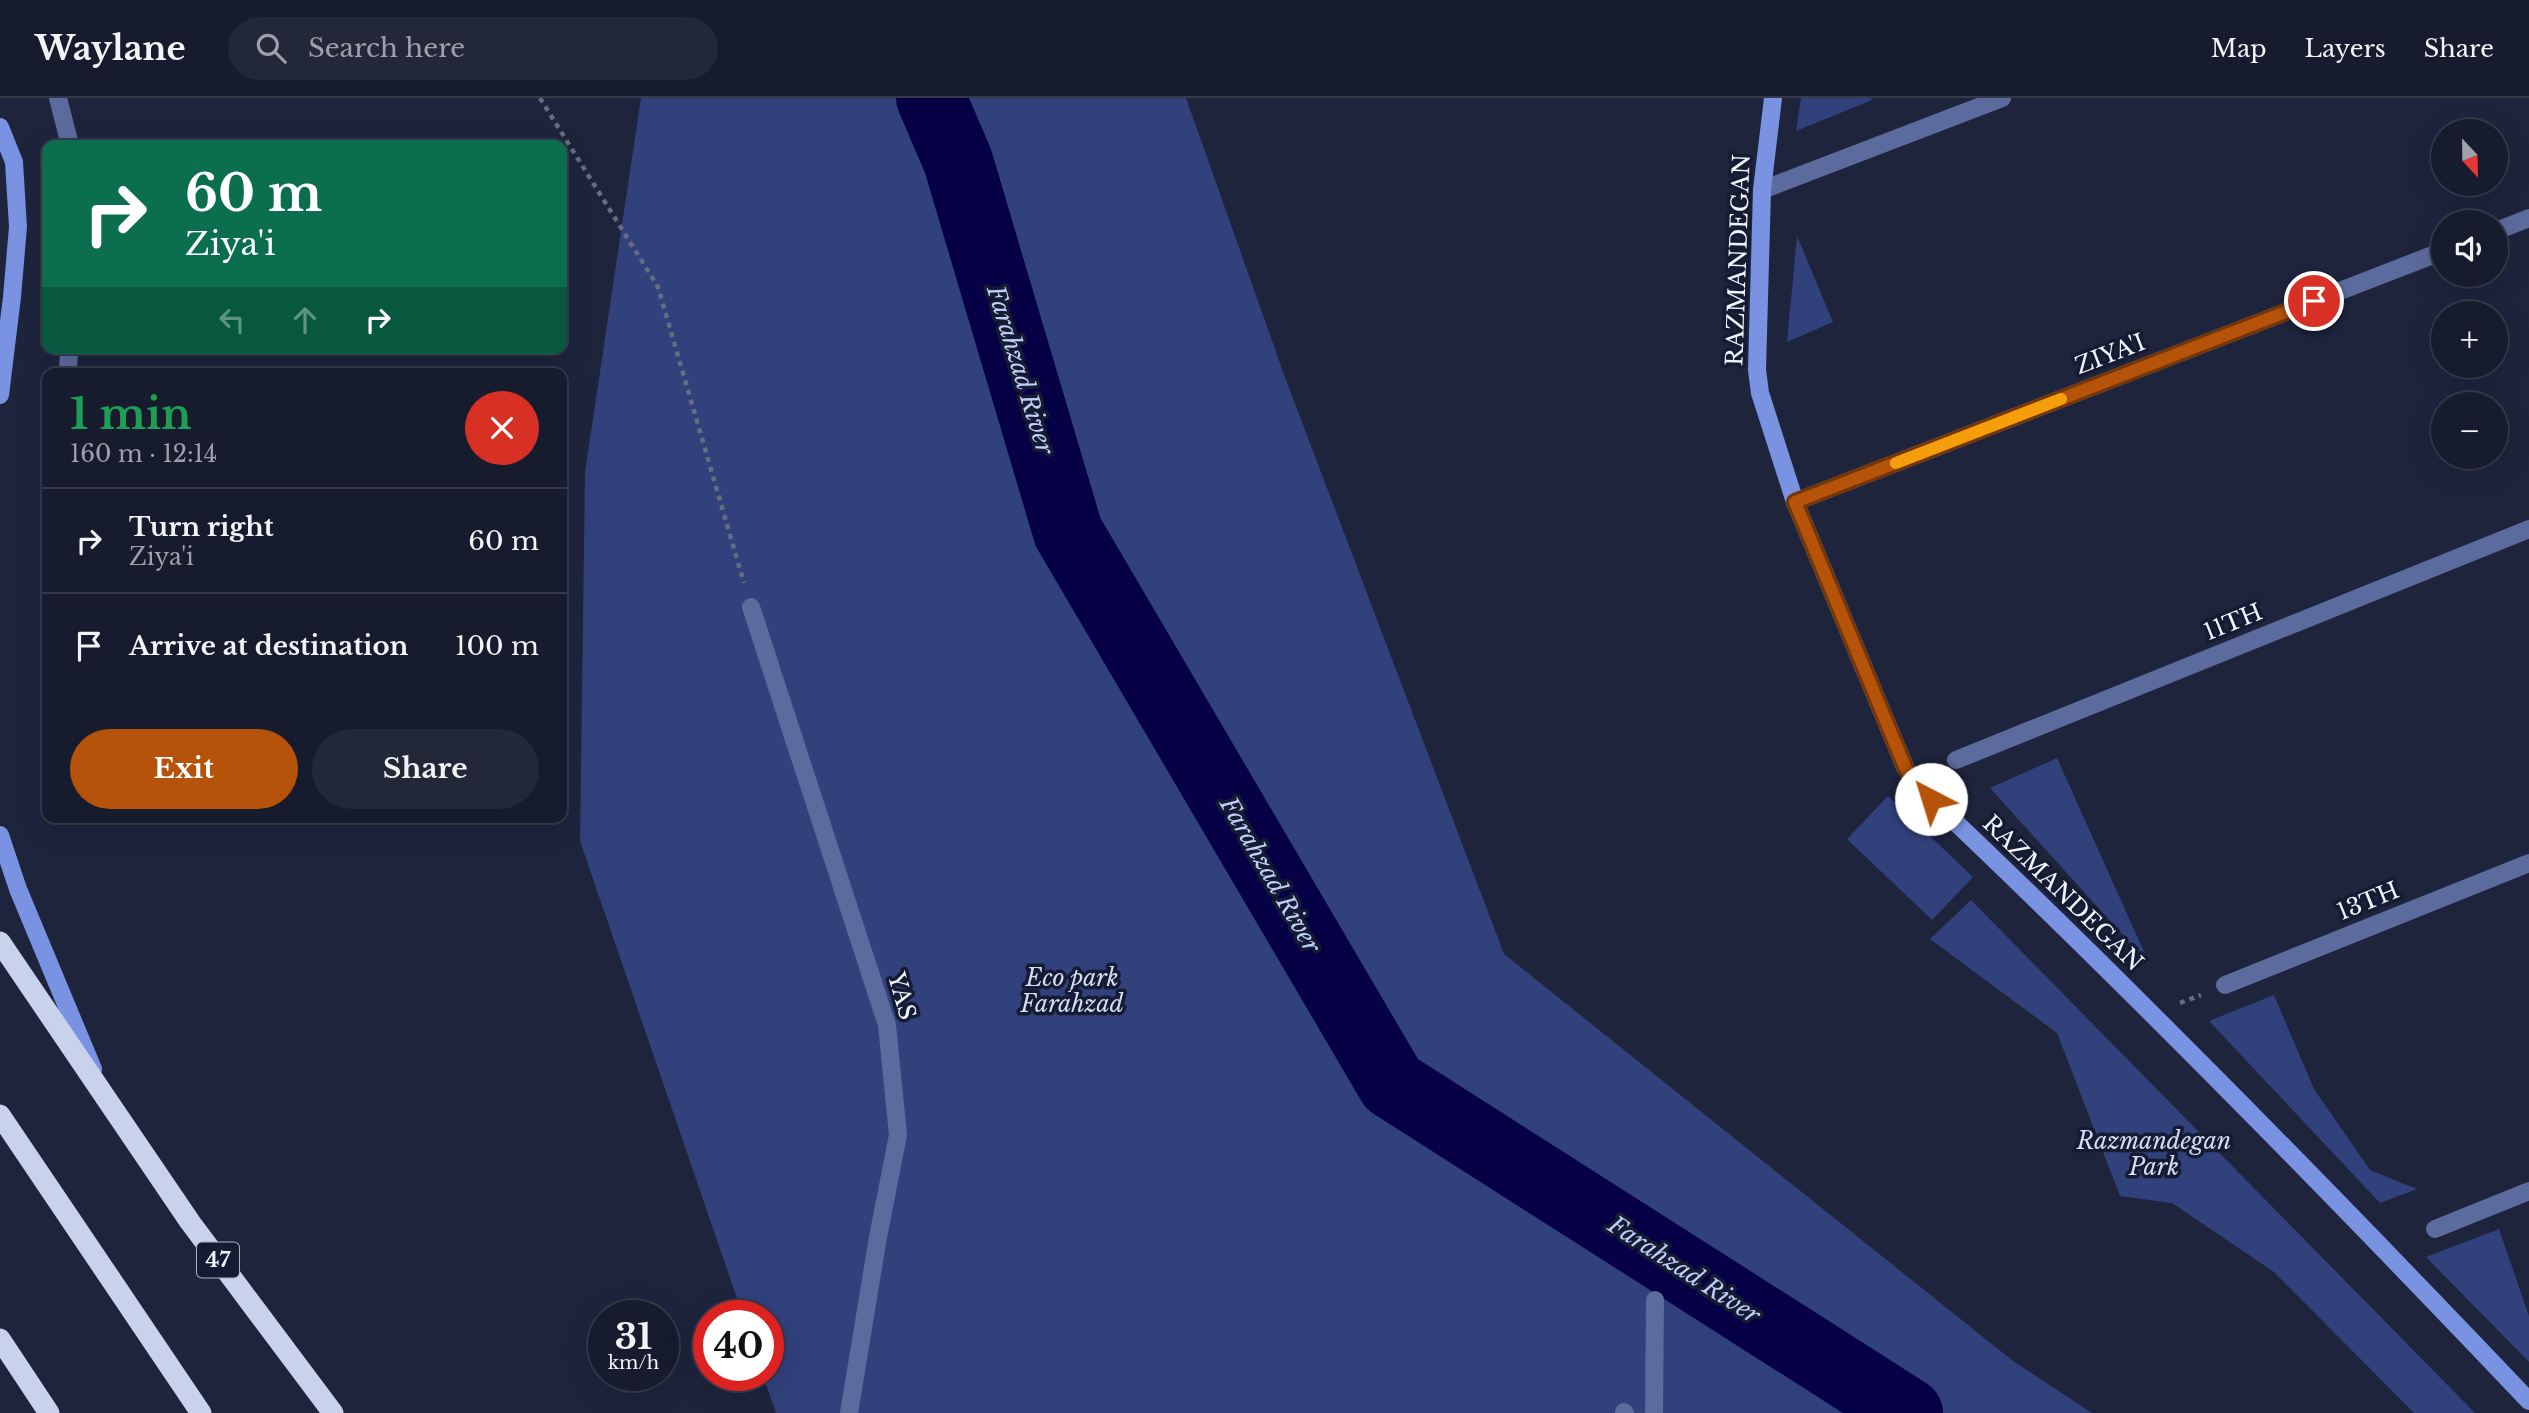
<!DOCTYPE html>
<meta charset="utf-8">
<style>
:root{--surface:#161b2d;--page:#232839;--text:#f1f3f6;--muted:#9ea1aa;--line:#353949;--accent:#b45309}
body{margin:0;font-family:"Libre Baskerville",serif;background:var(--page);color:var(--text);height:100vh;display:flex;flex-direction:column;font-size:26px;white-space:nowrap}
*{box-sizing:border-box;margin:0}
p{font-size:23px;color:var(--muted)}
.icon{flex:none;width:38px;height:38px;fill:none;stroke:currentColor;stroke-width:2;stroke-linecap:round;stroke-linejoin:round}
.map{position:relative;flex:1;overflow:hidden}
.side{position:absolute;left:42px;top:270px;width:525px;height:455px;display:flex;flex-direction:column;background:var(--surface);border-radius:14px;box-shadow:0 7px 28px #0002,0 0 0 2px var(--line)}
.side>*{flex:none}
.guide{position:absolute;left:42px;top:42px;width:525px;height:214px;border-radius:14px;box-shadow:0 7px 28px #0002,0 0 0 2px var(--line);background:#0b6e4f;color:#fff;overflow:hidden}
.needle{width:46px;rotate:158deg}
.tools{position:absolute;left:2431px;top:21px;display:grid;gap:14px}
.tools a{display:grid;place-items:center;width:77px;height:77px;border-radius:50%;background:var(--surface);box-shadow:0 7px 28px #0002,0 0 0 2px var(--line);font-size:35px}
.speed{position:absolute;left:588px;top:1202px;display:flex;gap:14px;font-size:35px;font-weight:700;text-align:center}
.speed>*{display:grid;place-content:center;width:91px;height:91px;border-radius:50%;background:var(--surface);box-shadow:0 7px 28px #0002,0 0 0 2px var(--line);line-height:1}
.speed small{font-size:18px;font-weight:400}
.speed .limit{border:10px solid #d22;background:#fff;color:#111}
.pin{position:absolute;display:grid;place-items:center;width:60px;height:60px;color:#fff;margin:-30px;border:4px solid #fff;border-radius:50%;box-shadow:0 2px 7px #0007}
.me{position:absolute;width:77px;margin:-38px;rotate:320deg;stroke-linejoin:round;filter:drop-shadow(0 0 5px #0008)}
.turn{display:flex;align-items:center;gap:24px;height:147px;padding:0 28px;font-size:32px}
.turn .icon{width:91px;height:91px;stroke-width:2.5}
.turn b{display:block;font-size:49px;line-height:60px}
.lanes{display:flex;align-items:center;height:66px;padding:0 28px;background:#0003;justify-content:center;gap:35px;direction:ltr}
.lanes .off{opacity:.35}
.round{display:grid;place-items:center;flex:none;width:74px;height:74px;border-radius:37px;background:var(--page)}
.overview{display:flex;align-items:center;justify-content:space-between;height:119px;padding:0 28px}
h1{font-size:42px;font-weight:700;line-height:52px;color:#1e9e55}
.action{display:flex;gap:14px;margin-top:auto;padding:14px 28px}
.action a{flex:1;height:80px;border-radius:42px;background:var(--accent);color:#fff;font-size:28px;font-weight:700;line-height:80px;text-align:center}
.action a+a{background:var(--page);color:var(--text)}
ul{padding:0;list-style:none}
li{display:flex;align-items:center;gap:21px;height:105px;padding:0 28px;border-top:2px solid var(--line)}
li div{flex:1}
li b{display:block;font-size:26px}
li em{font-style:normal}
header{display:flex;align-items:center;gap:42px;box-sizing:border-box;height:98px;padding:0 35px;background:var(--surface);border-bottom:2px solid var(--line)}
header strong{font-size:33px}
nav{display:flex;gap:38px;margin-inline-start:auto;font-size:24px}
.search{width:490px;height:63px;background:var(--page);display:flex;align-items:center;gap:18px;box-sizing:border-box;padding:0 24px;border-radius:38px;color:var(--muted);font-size:26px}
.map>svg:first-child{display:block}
.green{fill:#31417b}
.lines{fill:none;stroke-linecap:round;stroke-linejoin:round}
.river{stroke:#060147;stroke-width:70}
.path{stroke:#676d80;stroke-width:4.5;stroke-dasharray:5 5;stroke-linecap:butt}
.lane{stroke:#5b6b9d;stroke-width:18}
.street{stroke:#5b6b9d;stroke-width:18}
.secondary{stroke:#7992e2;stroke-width:18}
.highway{stroke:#c9d2eb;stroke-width:21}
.route-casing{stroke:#753606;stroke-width:18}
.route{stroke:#b45309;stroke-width:12}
.slow{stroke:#f59e0b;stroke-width:12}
.labels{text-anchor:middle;stroke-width:7;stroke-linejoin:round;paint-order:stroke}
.shield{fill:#141b32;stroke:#afb3c1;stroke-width:2}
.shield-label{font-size:21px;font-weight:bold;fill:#f1f4fe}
.street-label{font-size:23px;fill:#f1f4fe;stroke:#141b32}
.park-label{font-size:23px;font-style:italic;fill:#d5ddf2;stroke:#141b32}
.water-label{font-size:24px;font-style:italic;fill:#bfcef7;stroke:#141b32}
</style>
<header>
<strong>Waylane</strong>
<div class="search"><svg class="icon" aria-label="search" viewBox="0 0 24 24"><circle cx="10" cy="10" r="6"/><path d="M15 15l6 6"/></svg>Search here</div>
<nav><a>Map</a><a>Layers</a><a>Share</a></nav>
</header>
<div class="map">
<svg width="2529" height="1315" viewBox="0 0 2529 1315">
<rect width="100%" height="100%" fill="#1d243c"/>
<path class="green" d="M 641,0 L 1186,0 L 1286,282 L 1504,856 L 2013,1263 L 2092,1315 L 776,1315 L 763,1278 L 768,1278 L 768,1218 L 743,1218 L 580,743 L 585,374 Z
M 1801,0 L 1871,0 L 1872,2 L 1796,33 Z
M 1797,138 L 1833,224 L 1787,244 Z
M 2057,660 L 2150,867 L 1990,690 Z
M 1888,698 L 1973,779 L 1932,822 L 1847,741 Z
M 1971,802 L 2475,1315 L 2414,1315 L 2274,1174 L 2172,1105 L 2120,1098 L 2057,935 L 1930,841 Z
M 2274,897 L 2314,991 L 2370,1072 L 2417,1091 L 2380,1105 L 2209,923 Z
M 2499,1131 L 2529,1218 L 2529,1264 L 2426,1159 Z"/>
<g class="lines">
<path class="river" d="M 931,0 L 958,63 L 1068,434 L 1392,986 L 1908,1315"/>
<path class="path" d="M 540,0 L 658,189 L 744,485
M 2180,905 L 2201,897"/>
<path class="lane" d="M 58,0 L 70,47
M 68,275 L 69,250"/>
<path class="street" d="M 1762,92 L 2002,0
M 2496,133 L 2529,120
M 1795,404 L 2443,153
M 751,509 L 887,927 L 898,1037 L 878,1139 L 849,1315
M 1956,662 L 2529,431
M 2225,887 L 2529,765
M 2435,1131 L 2529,1093
M 1624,1314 L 1625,1315
M 1654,1315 L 1655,1202"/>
<path class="secondary" d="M 1773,0 L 1762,92 L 1757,272 L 1760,295 L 1795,404 L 1905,669 L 1915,684 L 1931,701 C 2136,895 2334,1098 2529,1303
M 0,29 L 14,64 L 18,129 L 12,199 L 0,297
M 0,737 L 18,791 L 93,971"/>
<path class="highway" d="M 0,844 L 190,1124 L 333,1315
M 0,1017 L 201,1315
M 0,1241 L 49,1315"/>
</g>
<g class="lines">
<defs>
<path id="route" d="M 1931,701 L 1914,684 L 1905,669 L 1795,404 L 2314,203"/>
</defs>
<use href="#route" class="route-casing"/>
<use href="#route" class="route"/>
<path class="slow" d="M 1896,365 L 2061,301"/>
</g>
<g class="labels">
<rect class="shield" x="197" y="1144.5" width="42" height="35" rx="5"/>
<g class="shield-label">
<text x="218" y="1169">47</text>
</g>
<g class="street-label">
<text transform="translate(1738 162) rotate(-88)" y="8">RAZMANDEGAN</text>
<text transform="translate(2110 256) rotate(-21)" y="8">ZIYA'I</text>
<text transform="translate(2233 524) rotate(-22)" y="8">11TH</text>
<text transform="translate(2063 795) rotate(44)" y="8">RAZMANDEGAN</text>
<text transform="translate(2368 803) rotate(-22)" y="8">13TH</text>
<text transform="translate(902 898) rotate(74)" y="8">YAS</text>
</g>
<g class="park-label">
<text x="1072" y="888">Eco park<tspan x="1072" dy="26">Farahzad</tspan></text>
<text x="2154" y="1051">Razmandegan<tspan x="2154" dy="26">Park</tspan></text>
</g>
<g class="water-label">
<text transform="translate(1020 272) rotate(73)" y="8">Farahzad River</text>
<text transform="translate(1270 777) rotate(60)" y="8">Farahzad River</text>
<text transform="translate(1684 1172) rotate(33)" y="8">Farahzad River</text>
</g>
</g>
</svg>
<div class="tools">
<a><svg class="needle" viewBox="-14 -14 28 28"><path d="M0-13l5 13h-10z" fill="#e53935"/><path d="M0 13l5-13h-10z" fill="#9ea1aa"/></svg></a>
<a><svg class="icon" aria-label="sound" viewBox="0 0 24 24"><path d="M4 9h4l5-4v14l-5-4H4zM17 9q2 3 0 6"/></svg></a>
<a>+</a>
<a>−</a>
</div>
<div class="speed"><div>31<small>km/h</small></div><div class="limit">40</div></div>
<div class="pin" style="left:2314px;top:203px;background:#d93025"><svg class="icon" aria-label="arrive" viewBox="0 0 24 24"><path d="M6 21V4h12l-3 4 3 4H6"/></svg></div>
<svg class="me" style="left:1931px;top:701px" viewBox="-20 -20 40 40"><circle r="19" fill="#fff"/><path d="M0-13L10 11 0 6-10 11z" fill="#b45309"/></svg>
<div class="guide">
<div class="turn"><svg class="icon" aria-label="right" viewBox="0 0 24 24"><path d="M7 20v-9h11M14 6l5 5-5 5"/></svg><div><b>60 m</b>Ziya'i</div></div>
<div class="lanes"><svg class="icon off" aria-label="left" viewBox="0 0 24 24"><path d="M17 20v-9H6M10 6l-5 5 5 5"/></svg><svg class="icon off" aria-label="ahead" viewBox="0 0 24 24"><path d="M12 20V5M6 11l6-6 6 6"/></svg><svg class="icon" aria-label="right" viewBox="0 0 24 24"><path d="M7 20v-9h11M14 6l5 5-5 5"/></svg></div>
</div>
<section class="side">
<div class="overview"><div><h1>1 min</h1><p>160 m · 12:14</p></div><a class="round" style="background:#d93025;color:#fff"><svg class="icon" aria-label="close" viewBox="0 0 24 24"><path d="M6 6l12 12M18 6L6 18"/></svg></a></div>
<ul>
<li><svg class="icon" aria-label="right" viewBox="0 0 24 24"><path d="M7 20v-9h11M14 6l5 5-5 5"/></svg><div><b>Turn right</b><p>Ziya'i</p></div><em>60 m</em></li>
<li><svg class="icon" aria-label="arrive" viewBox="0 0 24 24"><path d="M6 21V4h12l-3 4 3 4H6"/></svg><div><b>Arrive at destination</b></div><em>100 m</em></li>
</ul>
<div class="action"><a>Exit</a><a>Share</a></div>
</section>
</div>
